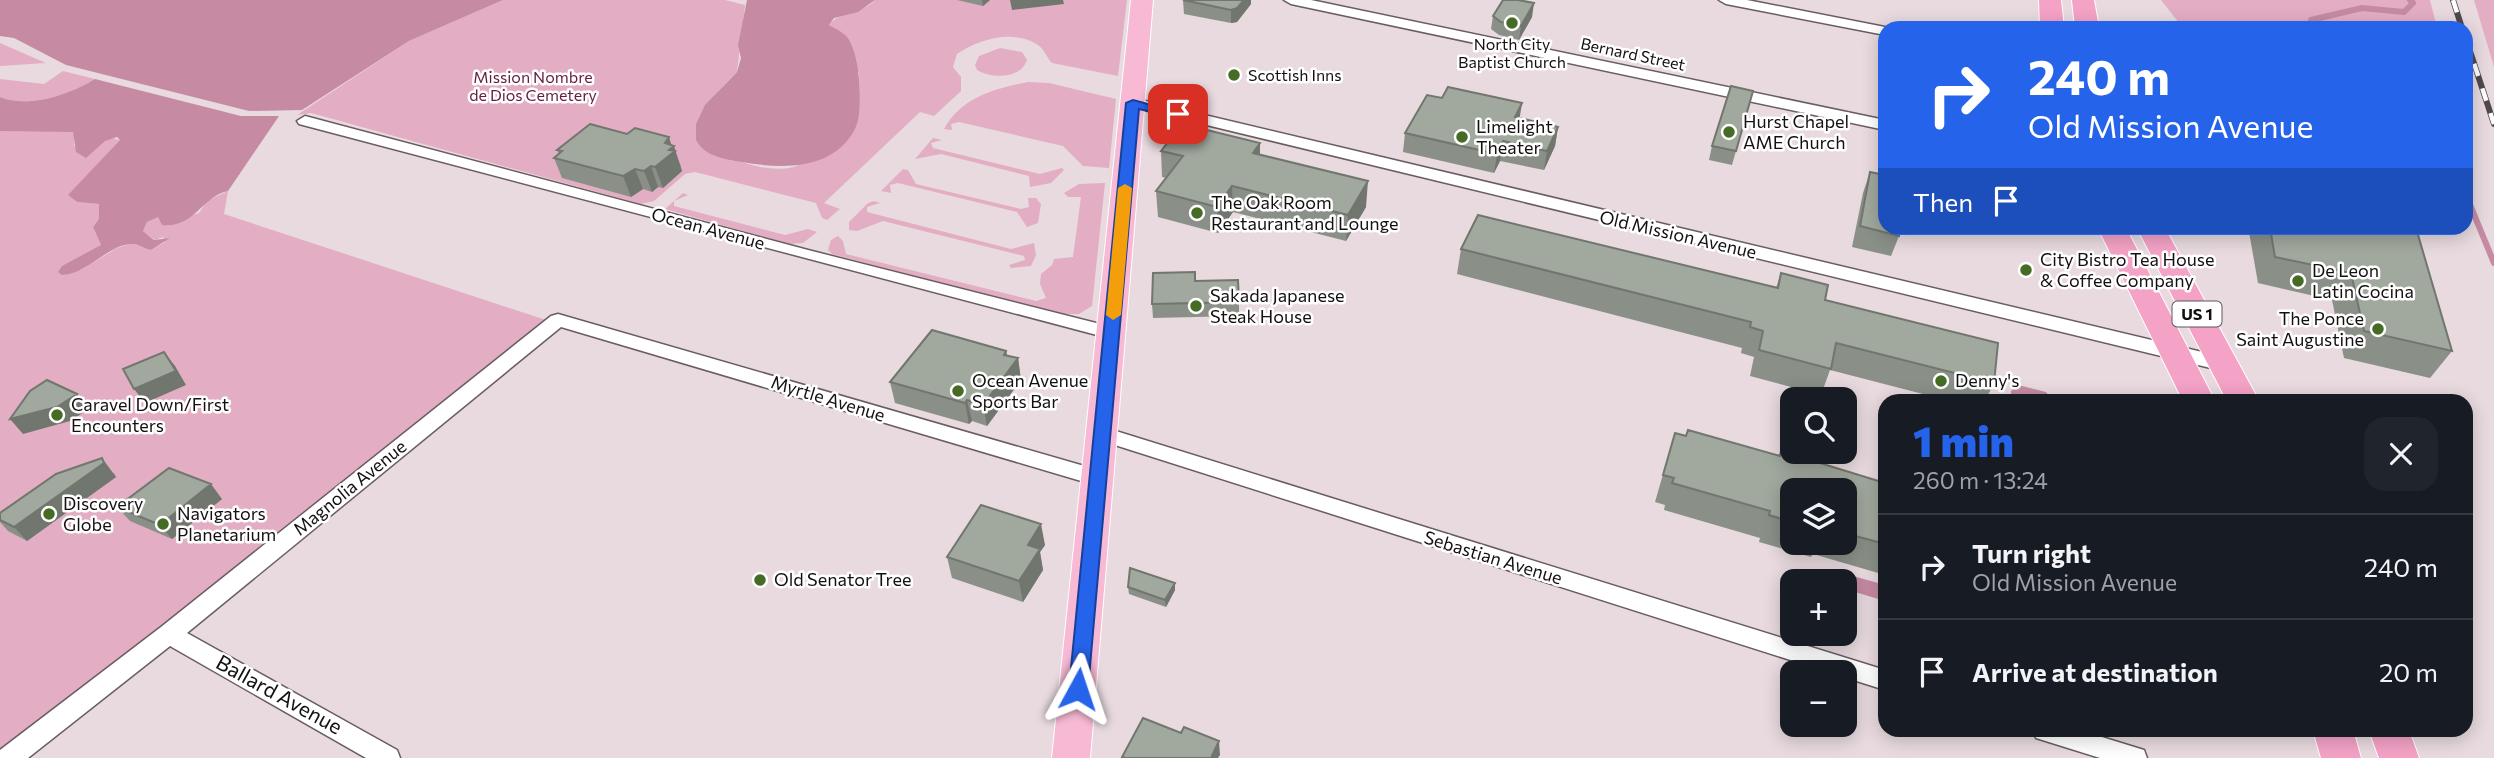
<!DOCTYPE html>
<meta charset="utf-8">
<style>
:root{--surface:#171b24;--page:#20242c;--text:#f1f3f6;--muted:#9ea1a6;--line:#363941;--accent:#2563eb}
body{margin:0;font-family:Commissioner,sans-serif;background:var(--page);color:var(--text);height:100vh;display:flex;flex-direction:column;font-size:26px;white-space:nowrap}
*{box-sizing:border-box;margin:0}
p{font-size:23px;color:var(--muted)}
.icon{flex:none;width:38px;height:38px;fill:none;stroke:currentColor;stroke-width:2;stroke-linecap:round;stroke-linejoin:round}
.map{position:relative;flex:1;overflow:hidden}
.drawer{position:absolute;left:1878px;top:394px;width:595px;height:343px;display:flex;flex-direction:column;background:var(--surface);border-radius:21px;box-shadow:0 4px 18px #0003}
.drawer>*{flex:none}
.top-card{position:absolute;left:1878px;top:21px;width:595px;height:214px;border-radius:21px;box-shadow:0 4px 18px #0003;background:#2563eb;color:#fff;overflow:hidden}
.buttons{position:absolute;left:1780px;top:387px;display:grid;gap:14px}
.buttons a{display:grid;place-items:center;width:77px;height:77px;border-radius:14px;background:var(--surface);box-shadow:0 4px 18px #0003;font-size:35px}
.pin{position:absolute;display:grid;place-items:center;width:60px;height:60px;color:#fff;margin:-30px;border-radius:14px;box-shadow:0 4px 10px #0006}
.me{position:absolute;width:77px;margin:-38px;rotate:5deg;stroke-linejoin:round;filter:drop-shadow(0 0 5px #0008)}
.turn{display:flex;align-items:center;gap:24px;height:147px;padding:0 35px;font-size:32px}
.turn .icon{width:91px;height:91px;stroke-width:2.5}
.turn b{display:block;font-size:49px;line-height:60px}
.then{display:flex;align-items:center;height:66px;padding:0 35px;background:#0003;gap:14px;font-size:26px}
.round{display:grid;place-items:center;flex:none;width:74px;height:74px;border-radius:21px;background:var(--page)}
.head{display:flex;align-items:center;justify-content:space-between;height:119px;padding:0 35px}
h1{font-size:42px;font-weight:800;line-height:52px;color:var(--accent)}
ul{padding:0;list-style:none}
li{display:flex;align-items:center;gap:21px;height:105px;padding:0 35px;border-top:2px solid var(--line)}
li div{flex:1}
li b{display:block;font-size:26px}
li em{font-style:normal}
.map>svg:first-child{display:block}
.green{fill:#e3aec3}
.water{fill:#c68ba3}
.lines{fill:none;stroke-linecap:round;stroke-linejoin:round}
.stream{stroke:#c68ba3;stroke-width:6}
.minor-casing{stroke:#695d62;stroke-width:3}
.primary-casing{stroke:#fff;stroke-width:2}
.trunk-casing{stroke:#fff;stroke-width:2}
.minor{fill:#fff;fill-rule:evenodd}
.primary{fill:#f7b9d4;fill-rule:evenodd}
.trunk{fill:#f4a2c6;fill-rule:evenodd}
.rail-casing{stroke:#50494b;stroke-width:6}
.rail{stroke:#fff;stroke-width:4.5;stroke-dasharray:13;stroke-linecap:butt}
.wall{fill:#8a9087;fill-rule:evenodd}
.shaded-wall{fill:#71766e}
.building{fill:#a1a89d;stroke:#71766e;stroke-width:2}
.route{fill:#2563eb;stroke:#184099;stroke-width:2}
.slow{fill:#f59e0b}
.poi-dot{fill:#466b24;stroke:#fff;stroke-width:2.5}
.labels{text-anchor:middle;stroke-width:5;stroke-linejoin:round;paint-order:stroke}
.far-poi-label{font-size:16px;fill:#141011;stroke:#fff}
.far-street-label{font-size:16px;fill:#141011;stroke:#fff}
.far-park-label{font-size:16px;fill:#631c40;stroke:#fff}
.shield{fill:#fff;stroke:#5a5858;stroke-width:2}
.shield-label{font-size:16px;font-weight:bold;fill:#141011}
.poi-label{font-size:18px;fill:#141011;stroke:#fff;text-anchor:start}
.street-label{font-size:18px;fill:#141011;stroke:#fff}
.near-street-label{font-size:21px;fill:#141011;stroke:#fff}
</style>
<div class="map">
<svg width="2494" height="758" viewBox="0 0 2494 758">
<rect width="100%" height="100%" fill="#e8dadf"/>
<path class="green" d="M 503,0 L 725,0 L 745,5 L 737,72 C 718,90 696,114 696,140 C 724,155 760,175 794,167 C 805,164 845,126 858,116 L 859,73 L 829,25 C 840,10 863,14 875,0 L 1127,0 L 1118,76 L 1052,63 C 1046,57 1045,50 1038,45 C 1014,29 979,39 957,54 L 953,67 L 961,77 L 961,91 L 934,116 L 920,112 L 824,203 L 840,209 L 827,220 L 822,218 L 816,203 L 695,172 L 685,174 L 654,201 L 641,204 L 311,113 L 297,115 L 409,41 Z
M 2161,0 L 2430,0 L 2437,28 L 2183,28 Z
M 2474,0 L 2494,0 L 2494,67 Z
M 0,43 L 46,63 L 0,66 Z
M 1000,48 L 1022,52 L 1027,60 C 1021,79 992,79 977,70 L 975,65 L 979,56 Z
M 63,71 L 95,79 C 70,94 29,109 0,97 L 0,79 L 44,84 Z
M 1028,82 L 1049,83 L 1116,99 L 1109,168 L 1083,166 L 1063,146 L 959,122 L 951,124 L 952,130 L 944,129 C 962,97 994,89 1028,82 Z
M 61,130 L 74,132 L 74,146 L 112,138 L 120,140 L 69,195 L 77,202 L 99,204 L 100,219 L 93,227 L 101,245 L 79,271 L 117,248 L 133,243 L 151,250 L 165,242 L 163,237 L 155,240 L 143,231 L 147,222 L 158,216 L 163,225 L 199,213 L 207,201 L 228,191 L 224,214 L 546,320 L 160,629 L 0,752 L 0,131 Z
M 933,138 L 942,140 L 931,143 L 933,148 L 1040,174 L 1062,168 L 1064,170 L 1051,183 L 1030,187 L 1029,176 L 941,154 L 915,159 Z
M 903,169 L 908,170 L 916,184 L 1021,209 L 1029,207 L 1028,198 L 1036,198 L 1041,204 L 1038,223 L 1027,227 L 1017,212 L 898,183 L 890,185 L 891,193 L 881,191 Z
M 1105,183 L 1092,306 L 1079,314 L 1060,314 L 832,254 L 828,250 L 831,240 L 838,236 L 843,241 L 846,254 L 1036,301 L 1046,298 L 1040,284 L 1041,274 L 1052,265 L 1054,259 L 1073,257 L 1081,197 L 1068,197 L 1064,193 L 1079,184 Z
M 683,193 L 688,195 L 674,201 L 674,206 L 785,235 L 808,229 L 817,232 L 803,243 L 789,244 L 665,209 Z
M 874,201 L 880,203 L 867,207 L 867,212 L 1011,249 L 1034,243 L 1036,255 L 1031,266 L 1011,268 L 1009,265 L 1025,260 L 1024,256 L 883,221 L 857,231 L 849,230 L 849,222 L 868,203 Z"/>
<path class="water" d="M 0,0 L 503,0 L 409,41 L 302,110 L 249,111 L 66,65 L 14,38 L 0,36 Z
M 747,0 L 875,0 L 858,12 L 834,18 L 829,25 C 834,28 843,32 847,37 C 855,47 859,71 859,83 C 860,97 861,119 854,131 C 831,171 781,169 742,162 C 725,159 705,157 696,140 L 696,124 L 705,105 L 737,72 L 741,58 L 738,45 Z
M 95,79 L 241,116 L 279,116 L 228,191 C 201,197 195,228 162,225 L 158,217 L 147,222 L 143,231 L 154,240 L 170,238 L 151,250 C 146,249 139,245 135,244 C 109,242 89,274 62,275 L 58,272 L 62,266 L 101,245 L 93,227 L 99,219 L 99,204 L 77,202 L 68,195 L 120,140 L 117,137 L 105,141 L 86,158 L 76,152 L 73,132 L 0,131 L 0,97 C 29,109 70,94 95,79 Z
M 2018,385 L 2046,392 L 2053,401 L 2011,401 L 2011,391 Z
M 1839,572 L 1885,585 L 1885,601 L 1845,589 L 1844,581 L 1838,581 Z"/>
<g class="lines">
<path class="stream" d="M 2312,28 L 2311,20 L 2362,8 L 2404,12 L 2413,3 L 2410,0
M 2466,195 L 2494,263"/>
<defs>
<path id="minor" d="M 1284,0 L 1311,0 L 1885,120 L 1885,130 L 1291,4 Z
M 1719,0 L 1747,0 L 1890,28 L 1885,28 L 1885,35 L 1726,4 Z
M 1133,98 L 2223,357 L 2233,364 L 2223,371 L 1128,106 L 1128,100 Z
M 305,116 L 808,250 L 1112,327 L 1121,333 L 1112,339 L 299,124 L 297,121 Z
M 558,314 L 1098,470 L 1105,473 L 1108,478 L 1105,483 L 1098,486 L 561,327 L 187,633 L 397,750 L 400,758 L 366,758 L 170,646 L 28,758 L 0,758 L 0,750 L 161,627 L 551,316 Z
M 1103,427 L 1885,670 L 1885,690 L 1844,677 L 1844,672 L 1828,672 L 1096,439 L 1093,434 L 1096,429 Z
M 2033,730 L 2079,730 L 2144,750 L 2147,758 L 2100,758 L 2036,738 Z"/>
<path id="primary" d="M 1131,0 L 1153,0 L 1090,758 L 1052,758 Z"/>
<path id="trunk" d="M 2039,0 L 2061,0 L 2064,28 L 2040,28 Z
M 2072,0 L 2094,0 L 2099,28 L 2075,28 Z
M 2098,228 L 2126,228 L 2215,401 L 2183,401 Z
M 2137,228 L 2165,228 L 2259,401 L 2227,401 Z
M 2313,730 L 2353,730 L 2361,758 L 2321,758 Z
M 2369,730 L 2409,730 L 2419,758 L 2379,758 Z"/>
</defs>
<use href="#minor" class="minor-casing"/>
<use href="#primary" class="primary-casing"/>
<use href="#trunk" class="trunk-casing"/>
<use href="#minor" class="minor"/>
<use href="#primary" class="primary"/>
<use href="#trunk" class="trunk"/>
<defs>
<path id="rail" d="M 2453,0 L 2462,28
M 2466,39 L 2494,124"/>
</defs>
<use href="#rail" class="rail-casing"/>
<use href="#rail" class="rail"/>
</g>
<path class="wall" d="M 957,0 L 990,0 L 983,6 Z
M 1183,0 L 1251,0 L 1251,4 L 1237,22 L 1231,23 L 1184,14 Z
M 1493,16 L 1532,17 L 1519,40 L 1499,35 L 1491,29 Z
M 1753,91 L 1732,165 L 1709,160 L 1712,146 Z
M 1520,118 L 1558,127 L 1555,146 L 1544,170 L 1500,161 L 1494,173 L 1403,152 L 1405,133 Z
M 1200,139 L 1260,143 L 1260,155 L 1366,207 L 1346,241 L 1233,212 L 1218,233 L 1158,217 L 1156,191 L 1166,178 L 1162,177 L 1161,151 Z
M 671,145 L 681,166 L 680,167 L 682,171 L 663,188 L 658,187 L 652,192 L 643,189 L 631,197 L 562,178 L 554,158 L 559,154 L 557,150 Z
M 1870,172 L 1899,236 L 1891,256 L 1852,247 L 1863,193 Z
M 2252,228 L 2416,228 L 2452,351 L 2430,378 L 2344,358 L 2332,300 L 2258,283 L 2249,232 Z
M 1461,249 L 1776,288 L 1781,273 L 1825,300 L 1994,383 L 1985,401 L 1950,401 L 1830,370 L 1821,395 L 1750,376 L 1754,357 L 1741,353 L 1742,348 L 1457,274 Z
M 1195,281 L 1239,302 L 1239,316 L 1153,318 L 1152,304 Z
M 1006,351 L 1007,356 L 1018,358 L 1021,380 L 987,426 L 972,421 L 969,424 L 895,403 L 890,382 Z
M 1675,433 L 1779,455 L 1781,451 L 1885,483 L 1885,575 L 1813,554 L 1811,557 L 1759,542 L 1760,538 L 1664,510 L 1665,505 L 1655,502 ZM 1792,490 L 1844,490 L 1844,542 L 1792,542 Z
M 114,473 L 116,477 L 27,541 L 8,531 L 0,522 L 0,513 Z
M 222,499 L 172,539 L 130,521 L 117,507 Z
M 1045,545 L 1040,552 L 1043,570 L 1023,602 L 952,578 L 947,557 Z
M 1175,583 L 1175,590 L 1166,607 L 1129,594 L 1128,587 Z"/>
<path class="shaded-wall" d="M 982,0 L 990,0 L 983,6 Z
M 1010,0 L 1063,0 L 1064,4 L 1012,10 Z
M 1244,0 L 1251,0 L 1251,4 L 1237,22 L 1231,23 L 1231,10 Z
M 1534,3 L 1532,17 L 1519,40 L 1521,26 Z
M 1522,103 L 1519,122 L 1515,117 Z
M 1558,127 L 1555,146 L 1544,170 L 1547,151 Z
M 669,137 L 672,147 L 674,146 L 682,171 L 663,188 L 655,167 Z
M 1503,141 L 1500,161 L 1494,173 L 1497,154 Z
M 1260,143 L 1260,169 L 1253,153 Z
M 651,166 L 658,187 L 652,192 L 644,171 Z
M 635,169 L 643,189 L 631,197 L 623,176 Z
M 1368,181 L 1366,207 L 1346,241 L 1348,215 Z
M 1232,186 L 1233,212 L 1218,233 L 1217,207 Z
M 1006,351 L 1010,369 L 1018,358 L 1021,380 L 987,426 L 983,405 L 1004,355 Z
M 164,352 L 175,366 L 186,385 L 145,403 L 134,389 Z
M 77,394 L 89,409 L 70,421 L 23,434 L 10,419 Z
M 967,400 L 972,421 L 969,424 L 965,403 Z
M 102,458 L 116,477 L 27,541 L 14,527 Z
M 211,484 L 222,499 L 172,539 L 160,525 Z
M 1041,524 L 1045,545 L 1040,552 L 1043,570 L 1023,602 L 1019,581 L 1028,545 Z
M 1175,583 L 1175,590 L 1166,607 L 1165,600 Z
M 1219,741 L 1220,755 L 1218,758 L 1211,758 Z"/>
<path class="building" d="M 1183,0 L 1244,0 L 1237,8 L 1231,10 Z
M 1503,0 L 1518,0 L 1534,3 L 1521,26 L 1501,22 L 1493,16 Z
M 1731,86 L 1753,91 L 1736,151 L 1712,146 Z
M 1448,87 L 1522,103 L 1515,117 L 1558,127 L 1547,151 L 1503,141 L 1497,154 L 1405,133 L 1427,95 L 1442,98 Z
M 590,124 L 627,134 L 635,128 L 669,137 L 665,143 L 674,146 L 669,150 L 675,151 L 655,167 L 651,166 L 644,171 L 635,169 L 623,176 L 554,158 L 562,151 L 557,150 Z
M 1207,130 L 1260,143 L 1253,153 L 1368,181 L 1348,215 L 1232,186 L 1217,207 L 1156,191 L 1183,156 L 1161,151 L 1175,133 L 1200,139 Z
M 1870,172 L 1885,175 L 1885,228 L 1900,228 L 1899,236 L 1860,226 Z
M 1478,215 L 1778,288 L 1781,273 L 1828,285 L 1825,300 L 1998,343 L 1994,383 L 1836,343 L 1831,369 L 1759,350 L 1763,331 L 1750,327 L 1751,322 L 1461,249 Z
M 2270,228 L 2416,228 L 2452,351 L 2364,331 L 2351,273 L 2275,257 Z
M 1195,272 L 1195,281 L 1238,280 L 1239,302 L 1152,304 L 1153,273 Z
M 932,330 L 1006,351 L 1004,355 L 1018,358 L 983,405 L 967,400 L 965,403 L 890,382 Z
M 164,352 L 176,371 L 134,389 L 123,369 Z
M 47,380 L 77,394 L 57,407 L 10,419 L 30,391 Z
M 1688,430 L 1780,456 L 1781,451 L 1885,483 L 1885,544 L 1844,533 L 1844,490 L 1792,490 L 1792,522 L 1769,515 L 1770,511 L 1672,483 L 1674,478 L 1663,475 L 1675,433 L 1686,436 Z
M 102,458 L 104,463 L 14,527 L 0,520 L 0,513 L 56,474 Z
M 169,468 L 211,484 L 160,525 L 117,507 Z
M 981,505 L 1041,524 L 1028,545 L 1040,549 L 1019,581 L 947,557 Z
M 1130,568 L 1175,583 L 1165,600 L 1128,587 Z
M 1143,718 L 1181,733 L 1184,727 L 1219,741 L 1211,758 L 1126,758 L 1122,757 Z"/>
<path class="route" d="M 1133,100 L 1185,114 L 1178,118 L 1139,109 L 1088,689 L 1085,695 L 1078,698 L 1071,695 L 1069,689 L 1126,103 Z"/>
<path class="slow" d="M 1125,184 L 1132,188 L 1121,315 L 1113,320 L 1106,315 L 1118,188 Z"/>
<g class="poi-dot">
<circle cx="1512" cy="23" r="7"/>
<circle cx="1234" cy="75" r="7"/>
<circle cx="1729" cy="132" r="7"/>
<circle cx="1462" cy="137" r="7"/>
<circle cx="1197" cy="213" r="7"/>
<circle cx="2026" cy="270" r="7"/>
<circle cx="2298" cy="281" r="7"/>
<circle cx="1196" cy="306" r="7"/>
<circle cx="2378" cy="329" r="7"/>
<circle cx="1941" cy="381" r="7"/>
<circle cx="958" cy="391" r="7"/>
<circle cx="57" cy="415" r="7"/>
<circle cx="49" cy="514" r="7"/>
<circle cx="163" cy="524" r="7"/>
<circle cx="760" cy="580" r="7"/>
</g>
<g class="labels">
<g class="far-poi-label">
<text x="1512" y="50">North City<tspan x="1512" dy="18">Baptist Church</tspan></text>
<text x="1248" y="81" text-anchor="start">Scottish Inns</text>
</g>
<g class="far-street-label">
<text transform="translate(1633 54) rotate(12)" y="6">Bernard Street</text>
</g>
<g class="far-park-label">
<text x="533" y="83">Mission Nombre<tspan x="533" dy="18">de Dios Cemetery</tspan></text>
</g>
<rect class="shield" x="2172.5" y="301.5" width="49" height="25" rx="5"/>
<g class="shield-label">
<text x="2197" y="320">US 1</text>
</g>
<g class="poi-label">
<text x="1743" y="128">Hurst Chapel<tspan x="1743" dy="21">AME Church</tspan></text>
<text x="1476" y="133">Limelight<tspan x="1476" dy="21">Theater</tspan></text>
<text x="1211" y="209">The Oak Room<tspan x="1211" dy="21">Restaurant and Lounge</tspan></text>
<text x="2040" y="266">City Bistro Tea House<tspan x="2040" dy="21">&amp; Coffee Company</tspan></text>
<text x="2312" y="277">De Leon<tspan x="2312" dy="21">Latin Cocina</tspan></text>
<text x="1210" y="302">Sakada Japanese<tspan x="1210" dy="21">Steak House</tspan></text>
<text x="2364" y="325" text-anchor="end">The Ponce<tspan x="2364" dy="21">Saint Augustine</tspan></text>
<text x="972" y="387">Ocean Avenue<tspan x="972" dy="21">Sports Bar</tspan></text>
<text x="1955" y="387">Denny's</text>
<text x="71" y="411">Caravel Down/First<tspan x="71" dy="21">Encounters</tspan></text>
<text x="63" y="510">Discovery<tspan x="63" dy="21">Globe</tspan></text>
<text x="177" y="520">Navigators<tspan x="177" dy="21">Planetarium</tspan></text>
<text x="774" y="586">Old Senator Tree</text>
</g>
<g class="street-label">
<text transform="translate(708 229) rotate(15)" y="6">Ocean Avenue</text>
<text transform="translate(1678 235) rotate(13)" y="6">Old Mission Avenue</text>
<text transform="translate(828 399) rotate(17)" y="6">Myrtle Avenue</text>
<text transform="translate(350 488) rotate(-39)" y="6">Magnolia Avenue</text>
<text transform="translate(1493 558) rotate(17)" y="6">Sebastian Avenue</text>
</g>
<g class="near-street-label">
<text transform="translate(279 695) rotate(29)" y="7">Ballard Avenue</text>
</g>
</g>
</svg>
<div class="buttons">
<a><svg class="icon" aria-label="search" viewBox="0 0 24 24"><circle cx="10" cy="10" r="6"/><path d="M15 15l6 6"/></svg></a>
<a><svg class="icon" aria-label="layers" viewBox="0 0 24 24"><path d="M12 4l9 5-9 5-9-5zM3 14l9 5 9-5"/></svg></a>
<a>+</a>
<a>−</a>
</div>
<div class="pin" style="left:1178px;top:114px;background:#d93025"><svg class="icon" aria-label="arrive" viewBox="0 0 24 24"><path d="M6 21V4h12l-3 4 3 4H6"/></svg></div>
<svg class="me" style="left:1078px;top:689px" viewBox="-20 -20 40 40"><path d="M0-17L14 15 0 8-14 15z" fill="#2563eb" stroke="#fff" stroke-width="4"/></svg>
<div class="top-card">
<div class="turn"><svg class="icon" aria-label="right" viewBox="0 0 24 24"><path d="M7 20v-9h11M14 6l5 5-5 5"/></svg><div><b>240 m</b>Old Mission Avenue</div></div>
<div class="then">Then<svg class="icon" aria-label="arrive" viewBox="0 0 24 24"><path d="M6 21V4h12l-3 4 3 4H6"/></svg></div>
</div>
<section class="drawer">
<div class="head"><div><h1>1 min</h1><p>260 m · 13:24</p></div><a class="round"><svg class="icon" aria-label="close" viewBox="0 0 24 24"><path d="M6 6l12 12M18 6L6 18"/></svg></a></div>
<ul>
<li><svg class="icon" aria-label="right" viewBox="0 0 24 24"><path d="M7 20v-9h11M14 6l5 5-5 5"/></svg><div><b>Turn right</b><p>Old Mission Avenue</p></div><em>240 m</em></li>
<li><svg class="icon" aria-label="arrive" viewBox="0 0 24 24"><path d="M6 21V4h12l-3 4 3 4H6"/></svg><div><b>Arrive at destination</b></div><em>20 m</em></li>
</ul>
</section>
</div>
